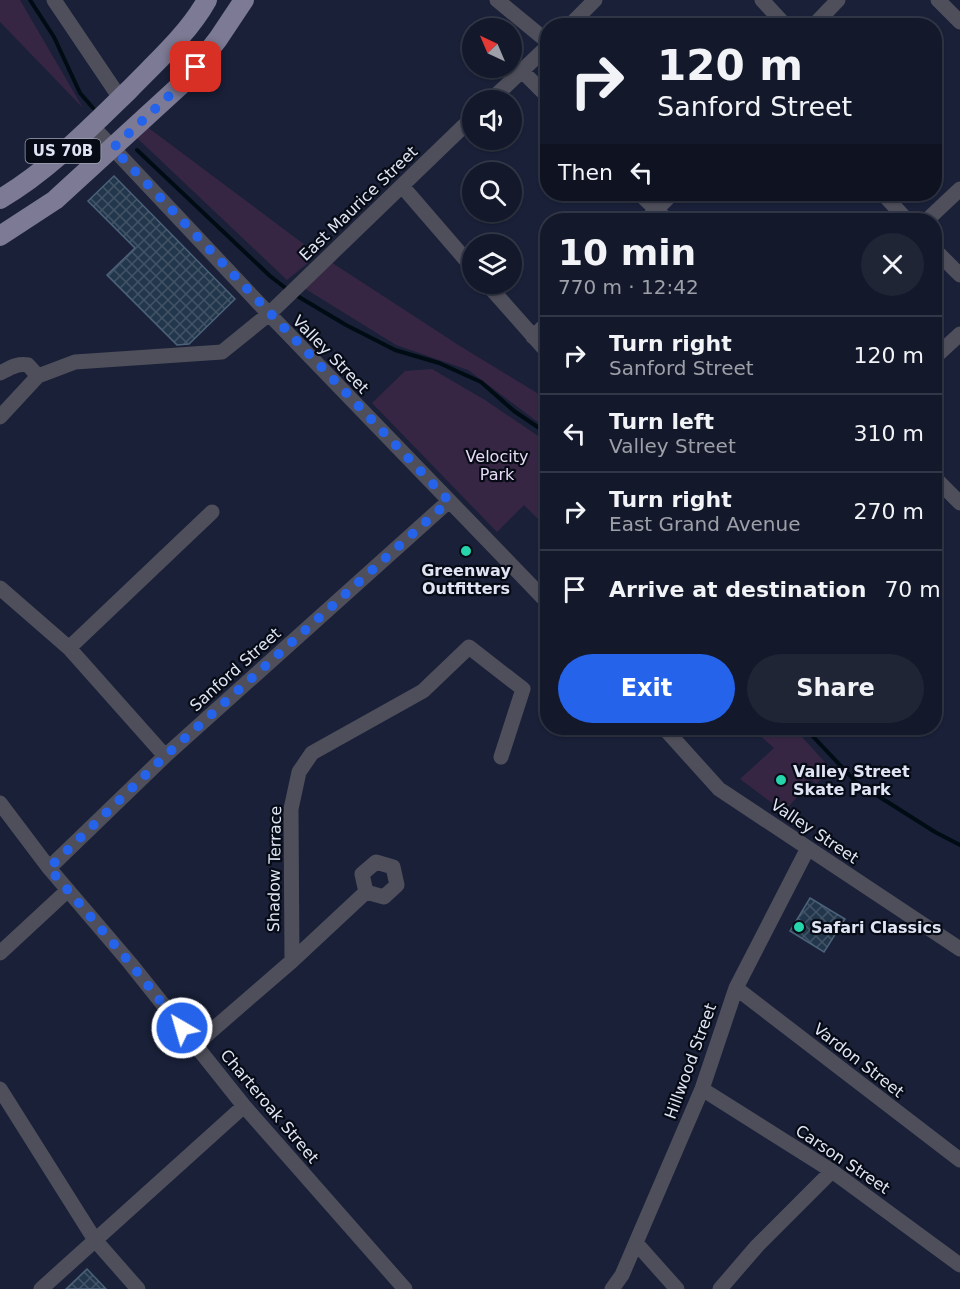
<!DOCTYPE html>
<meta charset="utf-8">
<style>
:root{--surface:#13182a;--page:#202536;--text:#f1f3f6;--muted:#9da0a8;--line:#323747;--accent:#2563eb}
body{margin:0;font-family:"DejaVu Sans",sans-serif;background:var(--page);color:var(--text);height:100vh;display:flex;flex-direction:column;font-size:22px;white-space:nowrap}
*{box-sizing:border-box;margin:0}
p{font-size:20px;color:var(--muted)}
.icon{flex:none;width:33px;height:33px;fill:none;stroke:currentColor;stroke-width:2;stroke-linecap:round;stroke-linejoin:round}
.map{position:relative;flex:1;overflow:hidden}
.side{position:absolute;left:540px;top:213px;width:402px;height:522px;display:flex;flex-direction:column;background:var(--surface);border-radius:24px;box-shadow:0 2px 4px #0004,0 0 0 2px var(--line)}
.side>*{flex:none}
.top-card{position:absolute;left:540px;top:18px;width:402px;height:183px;border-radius:24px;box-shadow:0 2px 4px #0004,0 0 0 2px var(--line);background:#13182a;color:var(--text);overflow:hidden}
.needle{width:39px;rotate:316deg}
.tools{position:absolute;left:462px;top:18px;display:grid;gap:12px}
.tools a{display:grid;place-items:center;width:60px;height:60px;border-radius:50%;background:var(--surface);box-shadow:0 2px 4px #0004,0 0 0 2px var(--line);font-size:30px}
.pin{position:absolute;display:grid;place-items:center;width:51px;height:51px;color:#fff;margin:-26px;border-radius:12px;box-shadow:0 3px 9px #0006}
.me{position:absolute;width:66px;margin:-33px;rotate:322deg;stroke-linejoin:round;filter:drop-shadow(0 0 4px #0008)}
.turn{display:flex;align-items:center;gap:21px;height:126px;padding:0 18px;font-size:27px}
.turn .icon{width:78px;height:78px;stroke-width:2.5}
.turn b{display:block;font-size:42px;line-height:51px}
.then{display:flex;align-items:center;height:57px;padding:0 18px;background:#0003;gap:12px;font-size:22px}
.round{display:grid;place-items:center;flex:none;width:63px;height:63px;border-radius:32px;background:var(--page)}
.head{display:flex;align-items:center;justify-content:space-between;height:102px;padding:0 18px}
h1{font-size:36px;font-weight:700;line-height:45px}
.button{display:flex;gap:12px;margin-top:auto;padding:12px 18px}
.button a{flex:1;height:69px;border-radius:36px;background:var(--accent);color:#fff;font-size:24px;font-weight:700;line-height:69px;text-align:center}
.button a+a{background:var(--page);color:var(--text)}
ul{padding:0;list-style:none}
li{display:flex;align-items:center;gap:18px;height:78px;padding:0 18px;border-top:2px solid var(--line)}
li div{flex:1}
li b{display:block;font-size:22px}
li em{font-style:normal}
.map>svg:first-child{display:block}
.park{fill:#362644}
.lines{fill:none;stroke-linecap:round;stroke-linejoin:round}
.stream{stroke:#000c14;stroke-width:4}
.building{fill:url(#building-cross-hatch);stroke:#4b6279;stroke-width:1.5}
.minor{stroke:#4f4f5b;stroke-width:15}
.major{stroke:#7c7a94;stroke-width:20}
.route{stroke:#2563eb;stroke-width:10;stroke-dasharray:0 18}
.poi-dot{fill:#27d5ad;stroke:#070b15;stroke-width:2}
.labels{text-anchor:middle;stroke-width:4.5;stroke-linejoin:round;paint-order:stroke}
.shield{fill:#070b15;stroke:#9ea4b2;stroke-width:1.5}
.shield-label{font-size:15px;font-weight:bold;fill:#dfe5f5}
.street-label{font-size:16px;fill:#dfe5f5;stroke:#070b15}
.park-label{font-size:16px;fill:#e8daf6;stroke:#070b15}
.poi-label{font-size:16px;font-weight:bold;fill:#dfe5f5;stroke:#070b15;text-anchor:start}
</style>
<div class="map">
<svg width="960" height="1289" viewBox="0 0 960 1289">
<defs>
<pattern id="building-cross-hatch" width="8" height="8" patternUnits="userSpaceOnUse" patternTransform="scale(1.5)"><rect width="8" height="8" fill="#23374c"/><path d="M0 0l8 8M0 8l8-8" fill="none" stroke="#425466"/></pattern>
</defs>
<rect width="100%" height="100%" fill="#192038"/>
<path class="park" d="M 0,0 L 20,0 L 83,108 L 0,22 Z
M 146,126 L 313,251 L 308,263 L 287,280 L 136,137 Z
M 331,262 L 460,346 L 547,399 L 547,429 L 468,370 L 396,345 L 304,288 Z
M 432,369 L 485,400 L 547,442 L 547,528 L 524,505 L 497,532 L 372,403 L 405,371 Z
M 751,728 L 794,728 L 831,769 L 816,784 L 801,771 L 811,781 L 784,812 L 740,779 L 774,748 Z"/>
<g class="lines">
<path class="stream" d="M 30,0 L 54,37 L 80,93 L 93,108
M 137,150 L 270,276 L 288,290
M 294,294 L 346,325 L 395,350 L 439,363 L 481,382 L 514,411 L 548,434
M 805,728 L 856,782 L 935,832 L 960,845"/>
</g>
<path class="building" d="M 114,176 L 235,299 L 189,344 L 177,345 L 107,275 L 135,248 L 88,201 Z
M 810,898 L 845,919 L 824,952 L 790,931 Z
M 87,1269 L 106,1289 L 66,1289 Z"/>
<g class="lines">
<path class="minor" d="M 54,0 L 120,98
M 497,0 L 548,42
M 762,0 L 786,26
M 938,0 L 960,22
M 569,26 L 595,0
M 813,26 L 838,0
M 522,71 L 548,97
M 491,100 L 548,46
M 92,126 L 269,314 L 548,603
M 402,186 L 472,267
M 640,194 L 667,220
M 883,194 L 907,220
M 646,220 L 672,194
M 927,220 L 960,189
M 934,249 L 960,275
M 487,284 L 548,353
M 533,337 L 548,322
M 934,358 L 960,334
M 0,373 C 10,368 17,363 28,365 L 38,376
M 0,417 L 38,376 L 75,362 L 222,352 L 269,314 L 472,118
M 934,477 L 960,503
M 0,588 L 69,648 L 165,756
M 69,648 L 212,512
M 664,728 L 719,789 L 960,949
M 0,803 L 49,868 L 130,963 L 244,1106 L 405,1289
M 376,862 L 393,867 L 397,885 L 384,897 L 366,892 L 362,874 Z
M 49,868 L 165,756 L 449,501
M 0,953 L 68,890
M 292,961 L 291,809 L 299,772 L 312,753 L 423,691 L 469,647 L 523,689 L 501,757
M 736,988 L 960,1160
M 195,1045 L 292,961 L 366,892
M 0,1089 L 95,1240 L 138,1289
M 702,1089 L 832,1171 L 960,1265
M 636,1243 L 677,1289
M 41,1289 L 244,1106
M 612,1289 L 622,1275 L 702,1089 L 736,988 L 808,848
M 720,1289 L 757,1246 L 832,1171"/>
<path class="major" d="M 0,199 C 47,172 91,127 129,90 C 156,62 188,34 207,0
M 0,236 L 55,200 L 185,81 L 218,39 L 244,0"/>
</g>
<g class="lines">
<path class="route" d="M 182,1028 L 130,963 L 49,868 L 165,756 L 449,501 L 113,148 L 185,81 L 196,67"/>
</g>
<g class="poi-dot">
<circle cx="466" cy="551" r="6"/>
<circle cx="781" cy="780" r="6"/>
<circle cx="799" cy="927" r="6"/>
</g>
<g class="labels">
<rect class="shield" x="25.5" y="139" width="75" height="24" rx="4.5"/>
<g class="shield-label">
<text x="63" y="156">US 70B</text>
</g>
<g class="street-label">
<text transform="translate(358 203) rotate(-44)" y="6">East Maurice Street</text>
<text transform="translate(331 354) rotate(46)" y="6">Valley Street</text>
<text transform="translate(235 669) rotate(-42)" y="6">Sanford Street</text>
<text transform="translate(815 831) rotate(34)" y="6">Valley Street</text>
<text transform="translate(274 869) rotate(-89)" y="6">Shadow Terrace</text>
<text transform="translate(859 1060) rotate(38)" y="6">Vardon Street</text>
<text transform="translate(690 1061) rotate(-70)" y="6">Hillwood Street</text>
<text transform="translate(270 1106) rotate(50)" y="6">Charteroak Street</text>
<text transform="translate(843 1159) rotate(34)" y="6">Carson Street</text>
</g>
<g class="park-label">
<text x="497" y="462">Velocity<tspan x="497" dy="18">Park</tspan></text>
</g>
<g class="poi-label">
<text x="466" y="576" text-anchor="middle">Greenway<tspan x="466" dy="18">Outfitters</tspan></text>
<text x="793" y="777">Valley Street<tspan x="793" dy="18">Skate Park</tspan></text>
<text x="811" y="933">Safari Classics</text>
</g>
</g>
</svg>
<div class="tools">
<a><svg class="needle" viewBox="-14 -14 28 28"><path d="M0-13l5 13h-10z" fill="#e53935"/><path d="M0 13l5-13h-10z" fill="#9da0a8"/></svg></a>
<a><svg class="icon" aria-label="sound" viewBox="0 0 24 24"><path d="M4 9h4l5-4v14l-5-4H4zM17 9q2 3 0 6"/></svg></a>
<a><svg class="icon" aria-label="search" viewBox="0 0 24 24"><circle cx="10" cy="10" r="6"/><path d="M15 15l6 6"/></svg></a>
<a><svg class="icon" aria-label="layers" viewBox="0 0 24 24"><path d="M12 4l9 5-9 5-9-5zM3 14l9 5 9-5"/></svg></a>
</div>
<div class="pin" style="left:196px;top:67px;background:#d93025"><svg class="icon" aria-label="arrive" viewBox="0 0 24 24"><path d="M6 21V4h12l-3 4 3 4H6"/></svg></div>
<svg class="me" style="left:182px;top:1028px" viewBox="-20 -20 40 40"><circle r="17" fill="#2563eb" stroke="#fff" stroke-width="3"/><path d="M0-11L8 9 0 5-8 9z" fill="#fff"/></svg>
<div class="top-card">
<div class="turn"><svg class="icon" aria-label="right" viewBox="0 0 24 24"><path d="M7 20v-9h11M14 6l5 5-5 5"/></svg><div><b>120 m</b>Sanford Street</div></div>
<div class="then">Then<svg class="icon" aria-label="left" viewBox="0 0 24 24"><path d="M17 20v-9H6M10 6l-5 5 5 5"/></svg></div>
</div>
<section class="side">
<div class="head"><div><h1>10 min</h1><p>770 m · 12:42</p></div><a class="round"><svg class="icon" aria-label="close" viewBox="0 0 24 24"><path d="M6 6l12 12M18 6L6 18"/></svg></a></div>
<ul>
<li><svg class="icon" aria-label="right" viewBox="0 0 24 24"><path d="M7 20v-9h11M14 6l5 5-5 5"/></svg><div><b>Turn right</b><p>Sanford Street</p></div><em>120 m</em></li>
<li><svg class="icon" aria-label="left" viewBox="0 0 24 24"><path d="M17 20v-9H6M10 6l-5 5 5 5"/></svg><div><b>Turn left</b><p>Valley Street</p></div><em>310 m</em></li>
<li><svg class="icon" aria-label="right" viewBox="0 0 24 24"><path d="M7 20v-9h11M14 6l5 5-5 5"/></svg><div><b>Turn right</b><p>East Grand Avenue</p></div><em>270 m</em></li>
<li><svg class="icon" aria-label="arrive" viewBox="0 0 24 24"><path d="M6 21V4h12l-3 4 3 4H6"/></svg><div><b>Arrive at destination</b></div><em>70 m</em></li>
</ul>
<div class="button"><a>Exit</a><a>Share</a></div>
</section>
</div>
